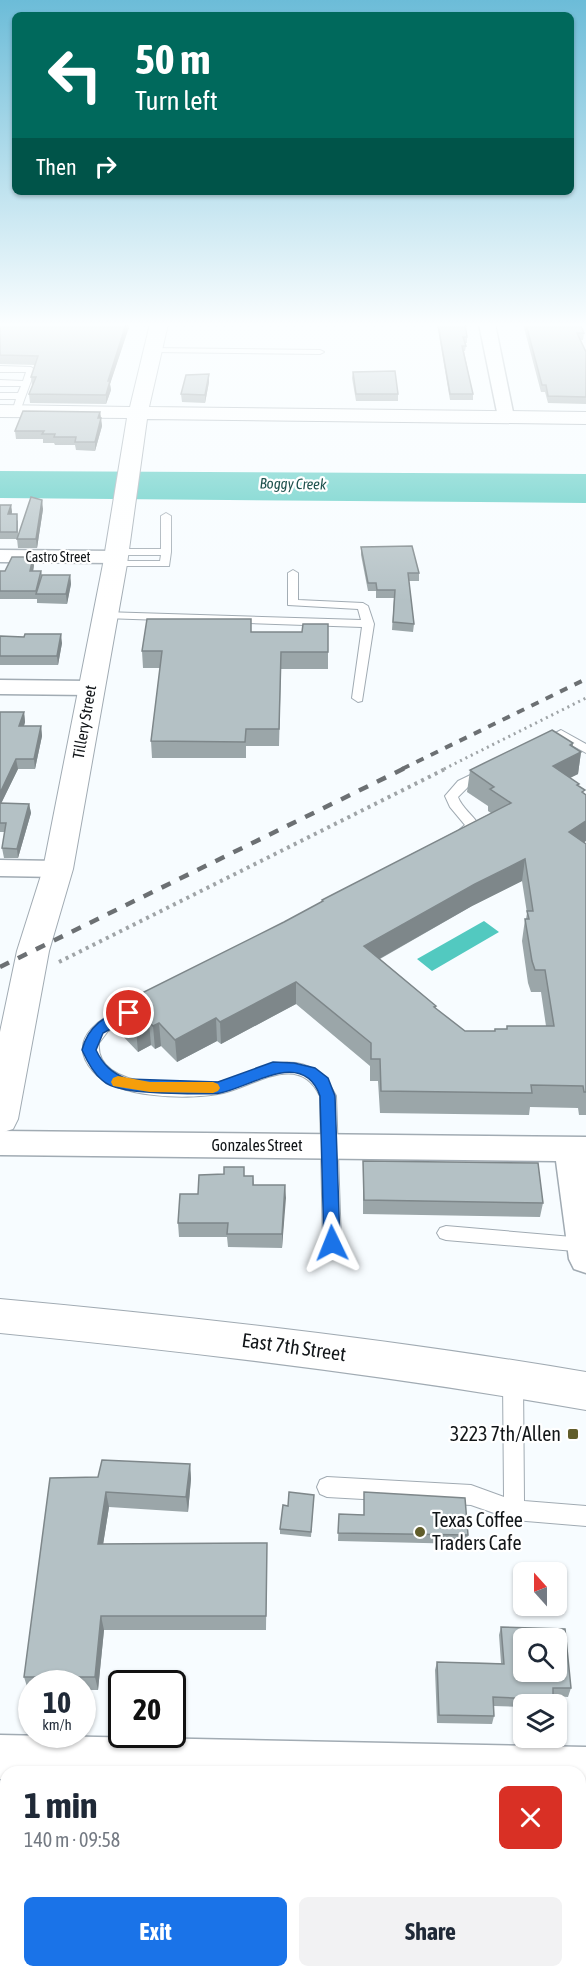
<!DOCTYPE html>
<meta charset="utf-8">
<style>
:root{--surface:#fff;--page:#f2f2f3;--text:#1f2937;--muted:#747a83;--accent:#1a73e8}
body{margin:0;font-family:"Asap Condensed",sans-serif;background:var(--page);color:var(--text);height:100vh;display:flex;flex-direction:column;font-size:22px;white-space:nowrap}
*{box-sizing:border-box;margin:0}
p{font-size:20px;color:var(--muted)}
.icon{flex:none;width:33px;height:33px;fill:none;stroke:currentColor;stroke-width:2;stroke-linecap:round;stroke-linejoin:round}
.map{position:relative;flex:1;overflow:hidden}
.sheet{position:absolute;left:0px;top:1766px;width:586px;height:212px;display:flex;flex-direction:column;background:var(--surface);border-radius:18px 18px 0 0;box-shadow:0 2px 4px #0004}
.sheet>*{flex:none}
.hud{position:absolute;left:12px;top:12px;width:562px;height:183px;border-radius:9px;box-shadow:0 2px 4px #0004;background:#00695c;color:#fff;overflow:hidden}
.needle{width:39px;rotate:339deg}
.tools{position:absolute;left:513px;top:1562px;display:grid;gap:12px}
.tools a{display:grid;place-items:center;width:54px;height:54px;border-radius:9px;background:var(--surface);box-shadow:0 2px 4px #0004;font-size:30px}
.speed{position:absolute;left:18px;top:1670px;display:flex;gap:12px;font-size:30px;font-weight:700;text-align:center}
.speed>*{display:grid;place-content:center;width:78px;height:78px;border-radius:50%;background:var(--surface);box-shadow:0 2px 4px #0004;line-height:1}
.speed small{font-size:15px;font-weight:400}
.speed .limit{border:3px solid #111;border-radius:9px;background:#fff;color:#111}
.pin{position:absolute;display:grid;place-items:center;width:51px;height:51px;color:#fff;margin:-26px;border:3px solid #fff;border-radius:50%;box-shadow:0 2px 6px #0007}
.me{position:absolute;width:66px;margin:-33px;rotate:358deg;stroke-linejoin:round;filter:drop-shadow(0 0 4px #0008)}
.turn{display:flex;align-items:center;gap:21px;height:126px;padding:0 24px;font-size:27px}
.turn .icon{width:78px;height:78px;stroke-width:2.5}
.turn b{display:block;font-size:42px;line-height:51px}
.then{display:flex;align-items:center;height:57px;padding:0 24px;background:#0003;gap:12px;font-size:22px}
.round{display:grid;place-items:center;flex:none;width:63px;height:63px;border-radius:9px;background:var(--page)}
.overview{display:flex;align-items:center;justify-content:space-between;height:102px;padding:0 24px}
h1{font-size:36px;font-weight:700;line-height:45px}
.primary-button{display:flex;gap:12px;margin-top:auto;padding:12px 24px}
.primary-button a{flex:1;height:69px;border-radius:9px;background:var(--accent);color:#fff;font-size:24px;font-weight:700;line-height:69px;text-align:center}
.primary-button a+a{background:var(--page);color:var(--text)}
.map>svg:first-child{display:block}
.water{fill:#52c9c0}
.lines{fill:none;stroke-linecap:round;stroke-linejoin:round}
.lane-casing{stroke:#a1abb3;stroke-width:2}
.street-casing{stroke:#a1abb3;stroke-width:3}
.secondary-casing{stroke:#a1abb3;stroke-width:2}
.primary-casing{stroke:#a1abb3;stroke-width:2}
.path-far1{stroke:#9fa4a7;stroke-width:3;stroke-dasharray:2 4;stroke-linecap:butt}
.path{stroke:#9fa4a7;stroke-width:4;stroke-dasharray:3 4.5;stroke-linecap:butt}
.lane{fill:#fff;fill-rule:evenodd}
.street{fill:#fff;fill-rule:evenodd}
.secondary{fill:#fff;fill-rule:evenodd}
.primary{fill:#fff;fill-rule:evenodd}
.rail-far1{stroke:#6c7073;stroke-width:4;stroke-dasharray:8 8;stroke-linecap:butt}
.rail{stroke:#6c7073;stroke-width:4.5;stroke-dasharray:10 10;stroke-linecap:butt}
.wall{fill:#9ba6a9;fill-rule:evenodd}
.shaded-wall{fill:#7e878a}
.building{fill:#b4c1c5;stroke:#7e878a;stroke-width:1.5;fill-rule:evenodd}
.route{fill:#1a73e8;stroke:#114b97;stroke-width:1.5}
.slow{fill:#f59e0b}
.poi-dot{fill:#615d2a;stroke:#fff;stroke-width:2}
.labels{text-anchor:middle;stroke-width:4.5;stroke-linejoin:round;paint-order:stroke}
.far-street-label{font-size:14px;fill:#111518;stroke:#fff}
.far-water-label{font-size:15px;font-style:italic;fill:#1f524e;stroke:#fff}
.street-label{font-size:16px;fill:#111518;stroke:#fff}
.near-street-label{font-size:20px;fill:#111518;stroke:#fff}
.near-poi-label{font-size:20px;fill:#111518;stroke:#fff;text-anchor:end}
</style>
<div class="map">
<svg width="586" height="1976" viewBox="0 0 586 1976">
<rect width="100%" height="100%" fill="#f7fcff"/>
<path class="water" d="M 0,471 L 586,474 L 586,503 L 0,498 Z
M 484,921 L 499,932 L 432,971 L 417,959 Z"/>
<g class="lines">
<defs>
<path id="lane" d="M 150,348 L 320,350 L 324,352 L 320,354 L 153,352 L 149,350 Z
M 0,366 L 31,367 L 35,370 L 19,414 L 12,412 L 16,399 L 0,399 L 0,393 L 18,393 L 21,386 L 0,386 L 0,380 L 23,381 L 26,372 L 0,372 Z
M 166,513 L 171,516 L 171,552 L 169,566 L 111,566 L 111,562 L 115,561 L 160,561 L 161,555 L 116,555 L 111,552 L 116,549 L 161,549 L 161,516 Z
M 293,570 L 298,573 L 298,600 L 363,603 L 368,606 L 374,624 L 362,701 L 358,702 L 352,698 L 362,627 L 104,618 L 98,615 L 104,612 L 361,620 L 358,609 L 288,605 L 288,573 Z
M 561,730 L 586,744 L 586,753 L 561,739 L 541,748 L 535,744 Z
M 485,768 L 489,769 L 491,772 L 489,775 L 468,787 L 458,797 C 462,808 473,815 479,825 C 475,835 464,843 453,840 L 451,837 L 465,825 L 450,807 L 445,796 L 458,781 Z
M 133,1006 L 138,1007 L 141,1011 L 138,1015 L 108,1031 L 99,1043 C 94,1091 194,1088 225,1081 C 249,1075 269,1059 296,1063 C 316,1066 327,1078 336,1096 L 341,1243 L 338,1248 L 332,1250 L 326,1248 L 323,1243 L 320,1096 C 299,1051 255,1086 223,1093 C 190,1100 116,1099 93,1071 C 64,1038 104,1014 133,1006 Z
M 446,1226 L 584,1238 L 586,1238 L 586,1252 L 446,1240 L 440,1238 L 437,1233 L 440,1228 Z
M 513,1371 L 520,1373 L 523,1379 L 524,1501 L 586,1506 L 586,1526 L 514,1520 L 471,1505 L 327,1497 L 320,1494 L 317,1487 L 320,1480 L 327,1477 L 471,1485 L 504,1497 L 503,1379 L 506,1373 Z
M 278,1971 L 304,1971 L 304,1976 L 278,1976 Z"/>
<path id="street" d="M 479,324 L 495,324 L 514,417 L 512,421 L 500,421 L 498,417 Z
M 0,550 L 116,551 L 123,553 L 126,557 L 123,561 L 116,563 L 0,562 Z
M 0,680 L 90,681 L 98,683 L 101,688 L 98,693 L 90,695 L 0,694 Z
M 0,860 L 58,861 L 67,863 L 71,869 L 67,875 L 58,877 L 0,876 Z
M 0,1131 L 586,1137 L 586,1273 L 574,1269 L 569,1259 L 556,1161 L 0,1155 Z
M 0,1735 L 586,1747 L 586,1791 L 580,1791 L 580,1772 L 6,1772 L 6,1779 L 0,1779 Z"/>
<path id="secondary" d="M 150,324 L 168,324 L 149,407 L 586,412 L 586,424 L 147,419 L 127,564 L 73,869 L 49,951 L 18,1119 L 13,1129 L 0,1133 L 0,1032 L 17,951 L 43,869 L 103,564 L 127,418 L 0,417 L 0,405 L 130,407 Z"/>
<path id="primary" d="M 0,1299 C 196,1317 392,1339 586,1372 L 586,1410 C 392,1376 196,1352 0,1333 Z"/>
</defs>
<use href="#lane" class="lane-casing"/>
<use href="#street" class="street-casing"/>
<use href="#secondary" class="secondary-casing"/>
<use href="#primary" class="primary-casing"/>
<path class="path-far1" d="M 444,769 L 586,698"/>
<path class="path" d="M 59,962 L 447,768"/>
<use href="#lane" class="lane"/>
<use href="#street" class="street"/>
<use href="#secondary" class="secondary"/>
<use href="#primary" class="primary"/>
<path class="rail-far1" d="M 402,769 L 586,679"/>
<path class="rail" d="M 0,967 L 405,768"/>
</g>
<path class="wall" d="M 0,324 L 130,324 L 110,384 L 111,390 L 106,404 L 30,403 L 29,394 L 32,386 L 31,377 L 35,365 L 0,364 Z
M 437,324 L 465,324 L 467,337 L 467,343 L 465,343 L 466,346 L 465,351 L 464,351 L 473,394 L 473,400 L 450,400 Z
M 523,324 L 580,324 L 584,333 L 583,340 L 581,340 L 586,352 L 586,404 L 548,403 L 545,392 L 541,392 Z
M 353,372 L 398,394 L 398,401 L 356,401 L 352,378 Z
M 209,382 L 205,403 L 182,402 L 181,394 Z
M 100,412 L 102,426 L 95,451 L 76,450 L 75,445 L 55,445 L 54,443 L 43,443 L 43,439 L 16,439 L 15,431 Z
M 0,505 L 11,505 L 12,514 L 18,521 L 18,535 L 43,509 L 37,548 L 18,548 L 17,539 L 0,539 Z
M 361,547 L 419,573 L 419,581 L 409,581 L 414,624 L 413,632 L 392,630 L 394,598 L 376,598 L 376,591 L 368,591 L 361,555 Z
M 33,557 L 34,565 L 33,571 L 41,571 L 42,575 L 70,575 L 71,584 L 67,604 L 37,603 L 37,599 L 0,599 L 0,571 L 5,571 Z
M 251,632 L 328,652 L 328,669 L 281,669 L 279,746 L 246,746 L 246,758 L 152,758 L 151,741 L 160,668 L 143,668 L 142,651 Z
M 0,636 L 62,643 L 58,665 L 0,665 Z
M 0,712 L 24,712 L 25,722 L 24,726 L 41,726 L 42,736 L 35,769 L 18,769 L 1,803 L 29,804 L 31,813 L 18,858 L 4,858 L 2,848 L 5,832 L 0,832 Z
M 572,746 L 581,752 L 578,774 L 570,778 L 578,786 L 586,795 L 586,841 L 584,842 L 586,844 L 586,1115 L 579,1115 L 578,1108 L 530,1107 L 529,1115 L 380,1113 L 378,1081 L 370,1081 L 370,1066 L 296,1004 L 221,1044 L 217,1041 L 177,1062 L 161,1046 L 155,1049 L 151,1045 L 138,1052 L 117,1030 L 114,1007 L 284,922 L 322,902 L 322,900 L 491,813 L 488,811 L 488,806 L 467,792 L 470,770 ZM 522,881 L 527,913 L 526,919 L 525,919 L 522,941 L 528,983 L 531,992 L 541,992 L 546,1026 L 507,1026 L 507,1029 L 495,1029 L 494,1031 L 465,1031 L 435,1009 L 436,1006 L 380,959 L 472,906 Z
M 363,1161 L 543,1203 L 540,1217 L 363,1214 Z
M 244,1176 L 253,1176 L 254,1185 L 285,1185 L 282,1248 L 228,1247 L 227,1237 L 179,1237 L 178,1223 L 198,1194 Z
M 190,1464 L 191,1479 L 188,1512 L 109,1507 L 103,1544 L 267,1543 L 266,1630 L 104,1630 L 98,1690 L 82,1690 L 82,1683 L 32,1683 L 32,1690 L 28,1690 L 24,1677 L 98,1477 Z
M 364,1492 L 468,1535 L 466,1544 L 338,1541 L 339,1514 L 364,1515 Z
M 314,1495 L 311,1537 L 280,1534 L 280,1529 L 288,1506 Z
M 501,1627 L 571,1688 L 568,1697 L 553,1696 L 552,1704 L 524,1704 L 524,1707 L 494,1706 L 494,1716 L 492,1724 L 437,1723 L 435,1670 L 437,1662 L 501,1663 L 499,1635 Z
M 464,1971 L 580,1971 L 586,1976 L 464,1976 Z"/>
<path class="shaded-wall" d="M 126,324 L 130,324 L 110,384 L 111,390 L 106,404 L 106,395 L 108,381 Z
M 209,374 L 209,382 L 205,403 L 205,395 Z
M 100,412 L 102,426 L 95,451 L 95,442 L 98,418 Z
M 42,500 L 43,509 L 37,548 L 36,539 Z
M 11,505 L 12,512 L 9,521 L 8,514 Z
M 33,557 L 34,565 L 32,579 L 30,571 Z
M 70,575 L 71,584 L 67,604 L 66,594 Z
M 61,634 L 62,643 L 58,665 L 57,656 Z
M 24,712 L 25,722 L 21,736 L 19,726 Z
M 41,726 L 42,736 L 35,769 L 34,759 Z
M 573,743 L 571,757 L 581,752 L 578,774 L 549,788 L 553,766 L 570,745 Z
M 16,759 L 18,769 L 0,806 L 0,793 Z
M 29,804 L 31,813 L 18,858 L 17,849 Z
M 586,821 L 586,841 L 565,854 L 569,832 Z
M 525,859 L 522,881 L 472,906 L 363,968 L 364,946 L 475,884 Z
M 296,982 L 296,1004 L 221,1044 L 220,1022 Z
M 216,1018 L 217,1041 L 177,1062 L 175,1040 Z
M 149,1022 L 151,1045 L 138,1052 L 136,1029 Z
M 159,1023 L 161,1046 L 155,1049 L 153,1026 Z
M 285,1185 L 286,1198 L 282,1248 L 282,1234 Z
M 190,1464 L 191,1479 L 188,1512 L 186,1497 Z
M 106,1492 L 109,1507 L 101,1558 L 98,1544 Z
M 101,1616 L 104,1630 L 98,1690 L 95,1677 Z"/>
<path class="building" d="M 0,324 L 126,324 L 108,381 L 110,381 L 106,395 L 29,394 L 36,377 L 31,377 L 38,356 L 0,355 Z
M 438,324 L 465,324 L 467,337 L 463,337 L 466,346 L 462,346 L 473,394 L 450,394 Z
M 526,324 L 580,324 L 584,333 L 577,333 L 586,352 L 586,397 L 548,396 L 546,385 L 542,385 Z
M 395,371 L 398,394 L 356,394 L 353,372 Z
M 209,374 L 205,395 L 181,394 L 186,375 Z
M 23,411 L 100,412 L 98,418 L 101,418 L 95,442 L 75,442 L 76,437 L 54,437 L 55,434 L 42,434 L 44,431 L 15,431 Z
M 31,497 L 42,500 L 36,539 L 17,539 Z
M 0,505 L 11,505 L 8,514 L 17,514 L 17,532 L 0,532 Z
M 412,546 L 419,573 L 408,573 L 414,624 L 393,622 L 395,590 L 377,590 L 376,583 L 368,583 L 361,547 Z
M 12,557 L 33,557 L 30,571 L 41,571 L 36,591 L 0,591 L 0,571 L 5,571 Z
M 42,575 L 70,575 L 66,594 L 36,594 Z
M 147,619 L 251,619 L 251,632 L 302,632 L 303,624 L 328,624 L 328,652 L 281,652 L 279,729 L 246,729 L 245,742 L 151,741 L 162,651 L 142,651 Z
M 25,634 L 61,634 L 57,656 L 0,656 L 0,636 L 24,637 Z
M 0,712 L 24,712 L 19,726 L 41,726 L 34,759 L 16,759 L 0,793 Z
M 552,730 L 573,743 L 570,745 L 581,752 L 553,766 L 579,784 L 577,785 L 585,790 L 582,792 L 586,795 L 586,821 L 569,832 L 586,844 L 586,1092 L 584,1092 L 583,1086 L 531,1085 L 532,1093 L 381,1091 L 380,1059 L 371,1059 L 371,1043 L 296,982 L 220,1022 L 216,1018 L 175,1040 L 159,1023 L 153,1026 L 149,1022 L 136,1029 L 114,1007 L 284,922 L 323,901 L 322,900 L 511,803 L 490,789 L 494,787 L 470,770 ZM 525,859 L 533,911 L 527,911 L 529,919 L 525,919 L 532,961 L 535,970 L 545,970 L 554,1026 L 507,1026 L 507,1029 L 495,1029 L 495,1031 L 465,1031 L 434,1007 L 436,1006 L 364,946 L 475,884 Z
M 0,803 L 29,804 L 17,849 L 2,848 L 6,823 L 0,823 Z
M 363,1161 L 538,1163 L 543,1203 L 364,1200 Z
M 224,1167 L 244,1167 L 244,1176 L 253,1176 L 253,1185 L 285,1185 L 282,1234 L 227,1234 L 228,1223 L 178,1223 L 180,1194 L 198,1194 L 199,1175 L 224,1174 Z
M 102,1460 L 190,1464 L 186,1497 L 106,1492 L 98,1544 L 267,1543 L 266,1616 L 101,1616 L 95,1677 L 24,1677 L 50,1478 L 98,1477 Z
M 289,1492 L 314,1495 L 311,1532 L 280,1529 L 283,1505 L 288,1506 Z
M 364,1492 L 465,1498 L 468,1535 L 338,1533 L 339,1514 L 364,1515 Z
M 501,1627 L 565,1629 L 571,1688 L 553,1688 L 553,1700 L 493,1697 L 494,1716 L 439,1715 L 437,1662 L 504,1664 ZM 524,1638 L 556,1638 L 556,1671 L 524,1671 Z
M 580,1821 L 586,1821 L 586,1976 L 467,1976 L 467,1971 L 580,1971 Z
M 324,1971 L 399,1971 L 399,1976 L 324,1976 Z"/>
<linearGradient id="sky" x2="0" y2="1"><stop stop-color="#6cbcd8"/><stop offset="0.54" stop-color="#fbfeff"/><stop offset="1" stop-color="#fbfeff" stop-opacity="0"/></linearGradient>
<rect width="586" height="601" fill="url(#sky)"/>
<path class="route" d="M 129,1008 L 133,1010 L 135,1013 L 133,1017 L 103,1033 L 96,1050 C 103,1065 112,1073 127,1079 L 218,1082 L 273,1062 L 294,1063 L 315,1068 L 328,1078 L 335,1096 L 340,1243 L 338,1248 L 332,1250 L 327,1248 L 324,1243 L 320,1096 C 303,1048 251,1087 220,1093 C 207,1095 136,1093 123,1089 C 117,1088 107,1085 102,1080 C 93,1073 87,1061 82,1050 C 88,1026 105,1015 129,1008 Z"/>
<path class="slow" d="M 118,1076 L 150,1082 L 213,1082 L 218,1084 L 220,1088 L 218,1091 L 213,1093 L 150,1092 L 113,1086 L 111,1082 L 113,1078 Z"/>
<g class="poi-dot">
<rect x="567" y="1428" width="12" height="12" rx="3"/>
<circle cx="420" cy="1532" r="6"/>
</g>
<g class="labels">
<g class="far-street-label">
<text x="58" y="562">Castro Street</text>
</g>
<g class="far-water-label">
<text transform="translate(293 484) rotate(1)" y="5">Boggy Creek</text>
</g>
<g class="street-label">
<text transform="translate(84 722) rotate(-80)" y="6">Tillery Street</text>
<text x="257" y="1151">Gonzales Street</text>
</g>
<g class="near-street-label">
<text transform="translate(294 1347) rotate(8)" y="7">East 7th Street</text>
</g>
<g class="near-poi-label">
<text x="561" y="1441">3223 7th/Allen</text>
<text x="432" y="1527" text-anchor="start">Texas Coffee<tspan x="432" dy="23">Traders Cafe</tspan></text>
</g>
</g>
</svg>
<div class="tools">
<a><svg class="needle" viewBox="-14 -14 28 28"><path d="M0-13l5 13h-10z" fill="#e53935"/><path d="M0 13l5-13h-10z" fill="#747a83"/></svg></a>
<a><svg class="icon" aria-label="search" viewBox="0 0 24 24"><circle cx="10" cy="10" r="6"/><path d="M15 15l6 6"/></svg></a>
<a><svg class="icon" aria-label="layers" viewBox="0 0 24 24"><path d="M12 4l9 5-9 5-9-5zM3 14l9 5 9-5"/></svg></a>
</div>
<div class="speed"><div>10<small>km/h</small></div><div class="limit">20</div></div>
<div class="pin" style="left:129px;top:1013px;background:#d93025"><svg class="icon" aria-label="arrive" viewBox="0 0 24 24"><path d="M6 21V4h12l-3 4 3 4H6"/></svg></div>
<svg class="me" style="left:332px;top:1243px" viewBox="-20 -20 40 40"><path d="M0-17L14 15 0 8-14 15z" fill="#1a73e8" stroke="#fff" stroke-width="4"/></svg>
<div class="hud">
<div class="turn"><svg class="icon" aria-label="left" viewBox="0 0 24 24"><path d="M17 20v-9H6M10 6l-5 5 5 5"/></svg><div><b>50 m</b>Turn left</div></div>
<div class="then">Then<svg class="icon" aria-label="right" viewBox="0 0 24 24"><path d="M7 20v-9h11M14 6l5 5-5 5"/></svg></div>
</div>
<section class="sheet">
<div class="overview"><div><h1>1 min</h1><p>140 m · 09:58</p></div><a class="round" style="background:#d93025;color:#fff"><svg class="icon" aria-label="close" viewBox="0 0 24 24"><path d="M6 6l12 12M18 6L6 18"/></svg></a></div>
<div class="primary-button"><a>Exit</a><a>Share</a></div>
</section>
</div>
